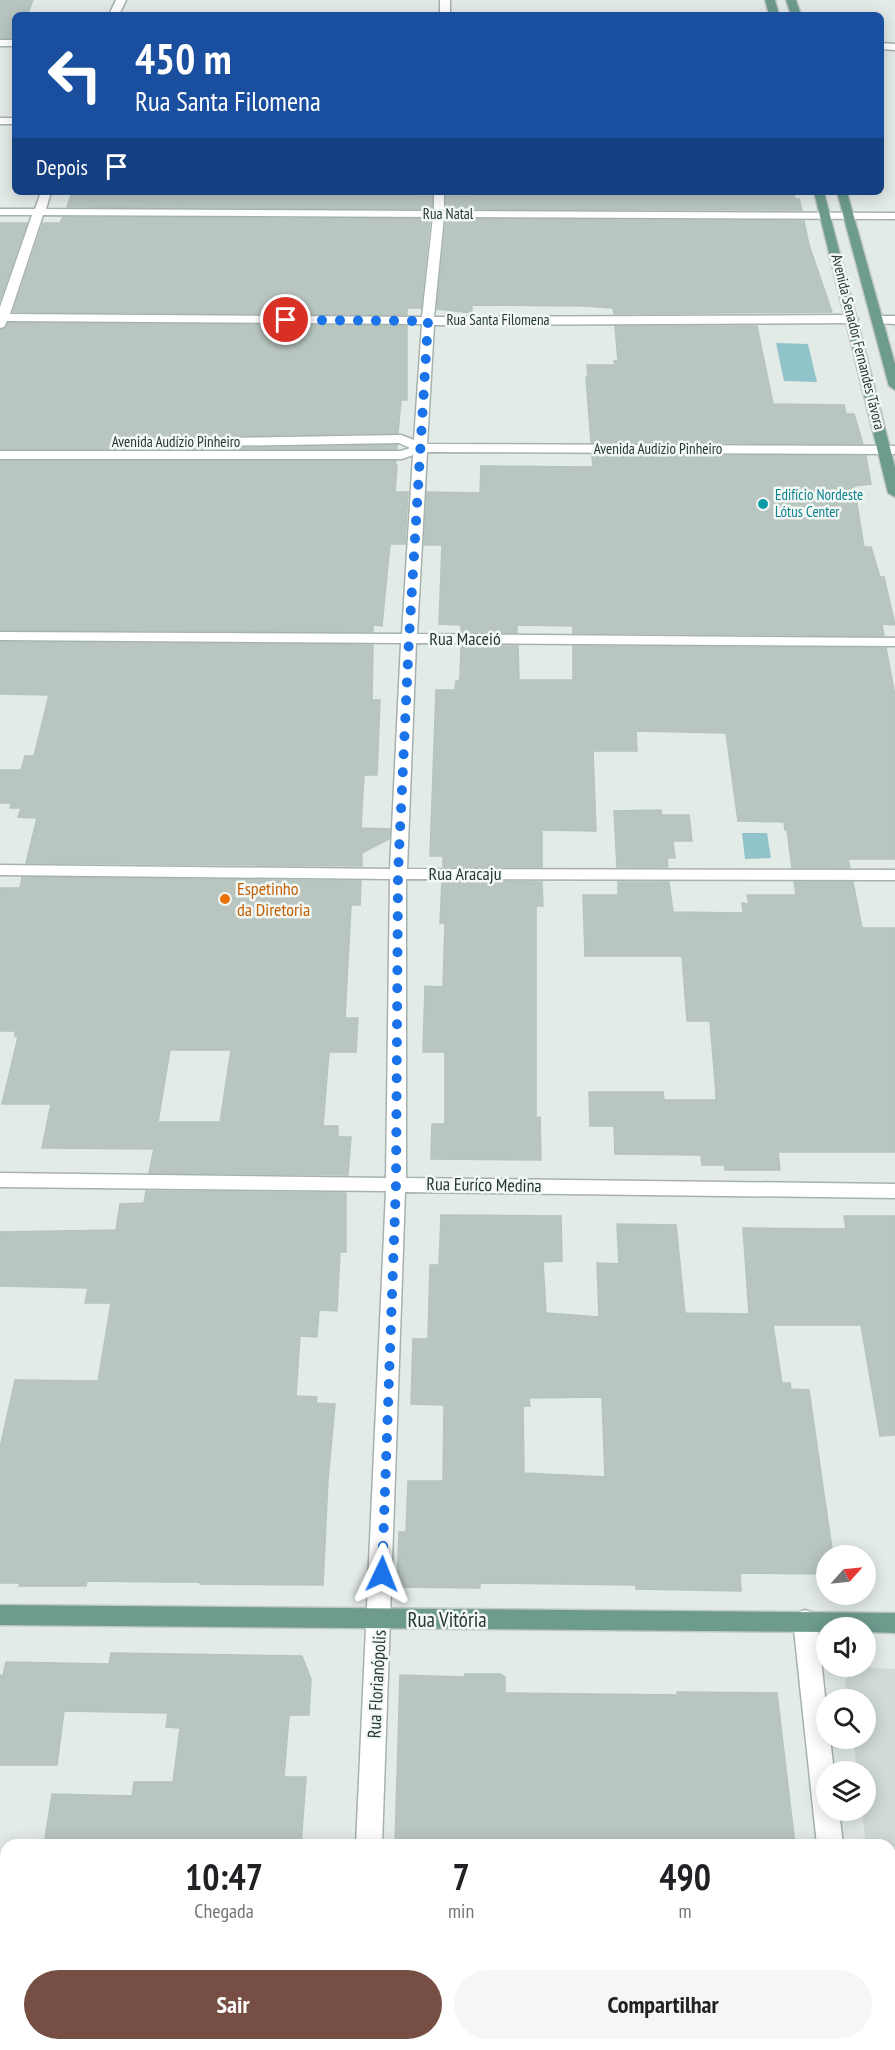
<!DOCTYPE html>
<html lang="pt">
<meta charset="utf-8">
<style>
:root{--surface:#fff;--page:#f6f6f6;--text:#202124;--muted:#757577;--accent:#774e44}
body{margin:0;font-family:"PT Sans Narrow",sans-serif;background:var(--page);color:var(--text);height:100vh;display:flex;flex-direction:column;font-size:22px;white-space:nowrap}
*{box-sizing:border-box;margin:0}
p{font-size:20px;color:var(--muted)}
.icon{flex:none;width:33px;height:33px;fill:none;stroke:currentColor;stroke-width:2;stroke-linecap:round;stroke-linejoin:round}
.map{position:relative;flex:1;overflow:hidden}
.drawer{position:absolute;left:0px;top:1839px;width:896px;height:212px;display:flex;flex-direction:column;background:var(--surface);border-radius:18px 18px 0 0;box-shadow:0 3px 15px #0003}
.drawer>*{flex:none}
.guide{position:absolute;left:12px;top:12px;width:872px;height:183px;border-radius:9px;box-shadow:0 3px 15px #0003;background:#1a4fa0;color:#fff;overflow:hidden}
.needle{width:39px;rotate:63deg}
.buttons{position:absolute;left:816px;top:1545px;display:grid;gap:12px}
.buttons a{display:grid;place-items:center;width:60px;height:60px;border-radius:50%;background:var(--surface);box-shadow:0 3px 15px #0003;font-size:30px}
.pin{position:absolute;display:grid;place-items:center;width:51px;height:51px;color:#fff;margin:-26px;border:3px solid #fff;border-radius:50%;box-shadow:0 2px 6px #0007}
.me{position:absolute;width:66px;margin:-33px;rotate:2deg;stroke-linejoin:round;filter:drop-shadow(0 0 4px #0008)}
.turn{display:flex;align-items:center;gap:21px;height:126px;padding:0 24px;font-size:27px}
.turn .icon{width:78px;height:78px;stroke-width:2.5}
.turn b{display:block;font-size:42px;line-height:51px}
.then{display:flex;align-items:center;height:57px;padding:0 24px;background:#0003;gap:12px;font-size:22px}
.eta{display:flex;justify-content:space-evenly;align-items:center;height:102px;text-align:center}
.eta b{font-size:36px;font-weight:800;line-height:42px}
.cta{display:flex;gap:12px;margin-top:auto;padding:12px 24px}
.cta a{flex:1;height:69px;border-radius:36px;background:var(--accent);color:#fff;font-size:24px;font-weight:800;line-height:69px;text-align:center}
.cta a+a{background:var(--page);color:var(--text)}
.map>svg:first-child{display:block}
.built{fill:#d1dbd6}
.water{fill:#91c3ca}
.building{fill:#b9c6c0;stroke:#b6c4be;stroke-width:1.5;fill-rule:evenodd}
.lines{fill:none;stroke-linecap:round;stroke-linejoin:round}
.minor-casing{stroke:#a6b2ae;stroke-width:3}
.primary-casing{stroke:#c2c8c6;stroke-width:3}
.minor{fill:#fff;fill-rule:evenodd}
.primary{fill:#6d9b8e;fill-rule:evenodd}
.route{stroke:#1a73e8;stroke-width:10;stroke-dasharray:0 18}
.culture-dot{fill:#0f9aa8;stroke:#f3f8f5;stroke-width:2}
.food-dot{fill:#e8710a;stroke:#f3f8f5;stroke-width:2}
.labels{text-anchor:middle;stroke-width:5;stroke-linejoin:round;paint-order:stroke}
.far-street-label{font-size:15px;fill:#253a34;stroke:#f3f8f5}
.far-culture-label{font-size:15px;fill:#0d838f;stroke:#f3f8f5;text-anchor:start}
.street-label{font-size:18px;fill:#253a34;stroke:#f3f8f5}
.food-label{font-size:18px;fill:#c56008;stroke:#f3f8f5;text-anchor:start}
.near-street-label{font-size:21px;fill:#253a34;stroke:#f3f8f5}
</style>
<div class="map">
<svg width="895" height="2050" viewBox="0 0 895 2050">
<rect width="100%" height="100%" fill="#e3ebe7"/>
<path class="built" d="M 861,1667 L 895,1669 L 895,2050 L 892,2050 L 890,2030 L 890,1845 L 866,1845 L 862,1811 L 866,1810 L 866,1772 L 857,1771 L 853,1739 L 866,1738 L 866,1700 L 848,1699 L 845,1680 Z"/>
<path class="water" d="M 776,343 L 808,344 L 817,382 L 784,381 Z
M 742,833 L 767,833 L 771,858 L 745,859 Z"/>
<path class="building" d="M 0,0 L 33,0 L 27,15 L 15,15 L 15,38 L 0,38 Z
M 72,192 L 416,192 L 415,196 L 432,196 L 432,209 L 67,207 Z
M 473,192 L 794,192 L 795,199 L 799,199 L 802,210 L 446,209 L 446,196 L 472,196 Z
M 63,217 L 430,219 L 421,308 L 407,308 L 407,315 L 13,312 L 43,223 L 60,223 Z
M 446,219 L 804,221 L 809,245 L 832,312 L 614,314 L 613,308 L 584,306 L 472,305 L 472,313 L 437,309 Z
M 0,223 L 27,223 L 0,300 Z
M 8,323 L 407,326 L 407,400 L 401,400 L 398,433 L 218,436 L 210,441 L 218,448 L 397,445 L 397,449 L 0,449 L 0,330 L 6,328 Z
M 615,326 L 757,326 L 773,404 L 844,405 L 846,414 L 854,414 L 863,444 L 591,442 L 586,377 L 588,377 L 587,365 L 615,365 L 614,361 L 618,361 Z
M 592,455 L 866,456 L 871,484 L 854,486 L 864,547 L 871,547 L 880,577 L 884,577 L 895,625 L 882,624 L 884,636 L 573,633 L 573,626 L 517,625 L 517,633 L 461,632 L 461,625 L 439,624 L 442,545 L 424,545 L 427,492 L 480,493 L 481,466 L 593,467 Z
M 0,461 L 396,461 L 395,465 L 397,465 L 395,492 L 408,492 L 405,544 L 390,544 L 382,626 L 373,625 L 373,632 L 0,630 Z
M 0,642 L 373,645 L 372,700 L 380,700 L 377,775 L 364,775 L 361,828 L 390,829 L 389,839 L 362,853 L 362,866 L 26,863 L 37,818 L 18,817 L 21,808 L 10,808 L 11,803 L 0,803 L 0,770 L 21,770 L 25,756 L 34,756 L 49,695 L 0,694 Z
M 461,646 L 518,646 L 519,680 L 573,680 L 573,646 L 886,648 L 895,695 L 895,859 L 848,859 L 850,868 L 792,868 L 787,830 L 785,830 L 784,822 L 738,821 L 726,733 L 636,731 L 637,751 L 593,751 L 596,831 L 542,830 L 542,867 L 443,867 L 443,856 L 430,856 L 436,690 L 455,690 L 456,681 L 459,681 L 460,677 Z
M 661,810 L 661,815 L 689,815 L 692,841 L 673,841 L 675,858 L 667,858 L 668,867 L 617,867 L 614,811 Z
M 22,877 L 361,881 L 360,905 L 351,905 L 345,1018 L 358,1018 L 356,1052 L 329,1052 L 323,1126 L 338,1126 L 338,1137 L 351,1137 L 348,1175 L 149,1173 L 154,1149 L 42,1148 L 51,1104 L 2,1104 L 18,1037 L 15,1036 L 15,1031 L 0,1031 L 0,888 L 20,888 ZM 170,1050 L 231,1050 L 220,1122 L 158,1122 Z
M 442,881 L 542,882 L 543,906 L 536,906 L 536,1118 L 540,1117 L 541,1160 L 431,1159 L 432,1124 L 445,1124 L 445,1052 L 423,1052 L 425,986 L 443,987 L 445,923 L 440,923 Z
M 618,882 L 669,882 L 673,912 L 743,913 L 742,903 L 749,904 L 747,895 L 796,895 L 794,882 L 853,882 L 862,928 L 895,928 L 895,1152 L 778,1152 L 780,1170 L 725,1170 L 725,1165 L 702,1165 L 701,1155 L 615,1154 L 614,1126 L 590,1126 L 589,1092 L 663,1092 L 664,1100 L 716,1100 L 716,1094 L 710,1021 L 687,1021 L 682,956 L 585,956 L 583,895 L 618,895 Z
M 146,1191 L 346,1193 L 346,1252 L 340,1252 L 337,1311 L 319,1310 L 317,1337 L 300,1336 L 296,1396 L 317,1397 L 316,1403 L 335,1404 L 328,1480 L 323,1585 L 200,1584 L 200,1582 L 167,1582 L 87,1581 L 86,1586 L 19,1586 L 20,1583 L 0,1583 L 0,1448 L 15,1380 L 98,1381 L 111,1303 L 85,1303 L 88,1288 L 0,1286 L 0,1232 L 116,1230 L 120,1204 L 144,1203 Z
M 441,1215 L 561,1216 L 562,1261 L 543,1262 L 546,1313 L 599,1317 L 597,1263 L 619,1264 L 617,1224 L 676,1225 L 685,1313 L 749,1314 L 743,1228 L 846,1229 L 844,1216 L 895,1216 L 895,1435 L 880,1436 L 861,1325 L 773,1325 L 782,1383 L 790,1383 L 791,1389 L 809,1390 L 833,1556 L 826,1556 L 826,1574 L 740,1573 L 741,1591 L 636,1589 L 636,1585 L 480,1583 L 480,1588 L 397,1587 L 399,1532 L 406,1532 L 408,1481 L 443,1481 L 444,1405 L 411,1404 L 413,1339 L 428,1339 L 430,1265 L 439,1265 ZM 602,1397 L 605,1477 L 524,1473 L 523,1406 L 530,1406 L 529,1398 Z
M 111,1653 L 302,1656 L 311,1679 L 309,1715 L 289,1715 L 284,1777 L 306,1777 L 301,1845 L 44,1845 L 52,1794 L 132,1796 L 134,1782 L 173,1782 L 180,1728 L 166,1727 L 168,1713 L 64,1711 L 57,1765 L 0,1765 L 0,1675 L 3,1676 L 6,1662 L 109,1664 Z
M 465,1674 L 500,1674 L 505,1677 L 505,1693 L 678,1695 L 677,1692 L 777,1693 L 795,1845 L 395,1845 L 400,1675 L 465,1677 Z"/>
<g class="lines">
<defs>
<path id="minor" d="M 116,0 L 126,0 L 119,15 L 109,15 Z
M 440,0 L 450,0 L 450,15 L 440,15 Z
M 0,40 L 15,40 L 15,46 L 0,46 Z
M 880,43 L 895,44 L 895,50 L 880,49 Z
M 0,118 L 15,118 L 15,124 L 0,124 Z
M 41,192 L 51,192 L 46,209 L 434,211 L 434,192 L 444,192 L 444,211 L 895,213 L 895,219 L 444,217 L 434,317 L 852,315 L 858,319 L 852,323 L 434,325 L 427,444 L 895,446 L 895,454 L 427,452 L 417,634 L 895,638 L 895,646 L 416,643 L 407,869 L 895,870 L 895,880 L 406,879 L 406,1178 L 895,1184 L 895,1198 L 405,1192 L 382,1845 L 356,1845 L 386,1191 L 0,1187 L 0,1173 L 386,1178 L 390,879 L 0,875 L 0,865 L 390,869 L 401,643 L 0,640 L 0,632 L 402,634 L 413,455 L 402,459 L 0,459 L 0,451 L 401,451 L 410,448 L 399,443 L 218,446 L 212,442 L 218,438 L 401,435 L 414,440 L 422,324 L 7,321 L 4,327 L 0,328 L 0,307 L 32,215 L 0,215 L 0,209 L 35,209 ZM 43,215 L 433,217 L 422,317 L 10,314 Z
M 878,316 L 895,316 L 895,324 L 874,323 L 874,317 Z
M 805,1610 L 813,1613 L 817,1620 L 826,1706 L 826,1738 L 830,1738 L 834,1772 L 826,1772 L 826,1810 L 839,1810 L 843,1845 L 817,1845 L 793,1620 L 797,1613 Z
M 345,2044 L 371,2044 L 371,2050 L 345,2050 Z
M 839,2044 L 866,2044 L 866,2050 L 840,2050 Z"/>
<path id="primary" d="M 765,0 L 775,0 L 779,15 L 769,15 Z
M 786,0 L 796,0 L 801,15 L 791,15 Z
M 814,192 L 824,192 L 895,467 L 895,497 L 888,493 Z
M 837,192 L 847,192 L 895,364 L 895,390 L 889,386 Z
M 0,1605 L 895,1613 L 895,1633 L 866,1632 L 866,1628 L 826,1628 L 826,1632 L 0,1625 Z"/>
</defs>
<use href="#minor" class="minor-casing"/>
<use href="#primary" class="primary-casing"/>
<use href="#minor" class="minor"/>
<use href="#primary" class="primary"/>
</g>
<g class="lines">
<path class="route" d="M 286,320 L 428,321 L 409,639 L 398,874 L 396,1184 L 382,1574"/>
</g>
<circle class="culture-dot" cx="763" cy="504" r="6"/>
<circle class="food-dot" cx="225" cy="899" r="6"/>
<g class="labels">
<g class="far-street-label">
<text x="448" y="219">Rua Natal</text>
<text x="498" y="325">Rua Santa Filomena</text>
<text transform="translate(858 342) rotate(76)" y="5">Avenida Senador Fernandes Távora</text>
<text x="176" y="447">Avenida Audízio Pinheiro</text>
<text x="658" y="454">Avenida Audízio Pinheiro</text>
</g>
<g class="far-culture-label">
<text x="775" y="500">Edifício Nordeste<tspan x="775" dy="17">Lótus Center</tspan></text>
</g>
<g class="street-label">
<text x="465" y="645">Rua Maceió</text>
<text x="465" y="880">Rua Aracaju</text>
<text transform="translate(484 1185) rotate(1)" y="6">Rua Euríco Medina</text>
<text transform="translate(377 1684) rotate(-87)" y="6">Rua Florianópolis</text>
</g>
<g class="food-label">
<text x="237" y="895">Espetinho<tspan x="237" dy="21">da Diretoria</tspan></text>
</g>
<g class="near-street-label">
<text x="447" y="1627">Rua Vitória</text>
</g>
</g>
</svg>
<div class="buttons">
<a><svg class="needle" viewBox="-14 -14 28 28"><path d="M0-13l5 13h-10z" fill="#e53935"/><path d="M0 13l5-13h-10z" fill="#757577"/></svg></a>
<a><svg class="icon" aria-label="sound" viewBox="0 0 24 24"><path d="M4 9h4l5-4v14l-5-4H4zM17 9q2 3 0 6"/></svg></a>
<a><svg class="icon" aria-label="search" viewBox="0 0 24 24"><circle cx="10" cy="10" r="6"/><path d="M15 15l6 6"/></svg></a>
<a><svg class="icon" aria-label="layers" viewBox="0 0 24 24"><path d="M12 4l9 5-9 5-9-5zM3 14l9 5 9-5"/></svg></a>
</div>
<div class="pin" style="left:286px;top:320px;background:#d93025"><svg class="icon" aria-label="arrive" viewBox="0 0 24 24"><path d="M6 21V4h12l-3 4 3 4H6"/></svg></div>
<svg class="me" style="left:382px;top:1574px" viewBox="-20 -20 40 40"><path d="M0-17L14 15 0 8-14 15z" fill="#1a73e8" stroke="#fff" stroke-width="4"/></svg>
<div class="guide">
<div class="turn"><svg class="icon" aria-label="left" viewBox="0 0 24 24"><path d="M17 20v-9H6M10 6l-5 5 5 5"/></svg><div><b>450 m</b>Rua Santa Filomena</div></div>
<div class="then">Depois<svg class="icon" aria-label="arrive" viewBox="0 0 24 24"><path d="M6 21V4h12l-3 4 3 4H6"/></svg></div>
</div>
<section class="drawer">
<div class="eta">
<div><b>10:47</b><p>Chegada</p></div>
<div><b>7</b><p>min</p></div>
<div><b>490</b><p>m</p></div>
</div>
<div class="cta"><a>Sair</a><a>Compartilhar</a></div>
</section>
</div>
